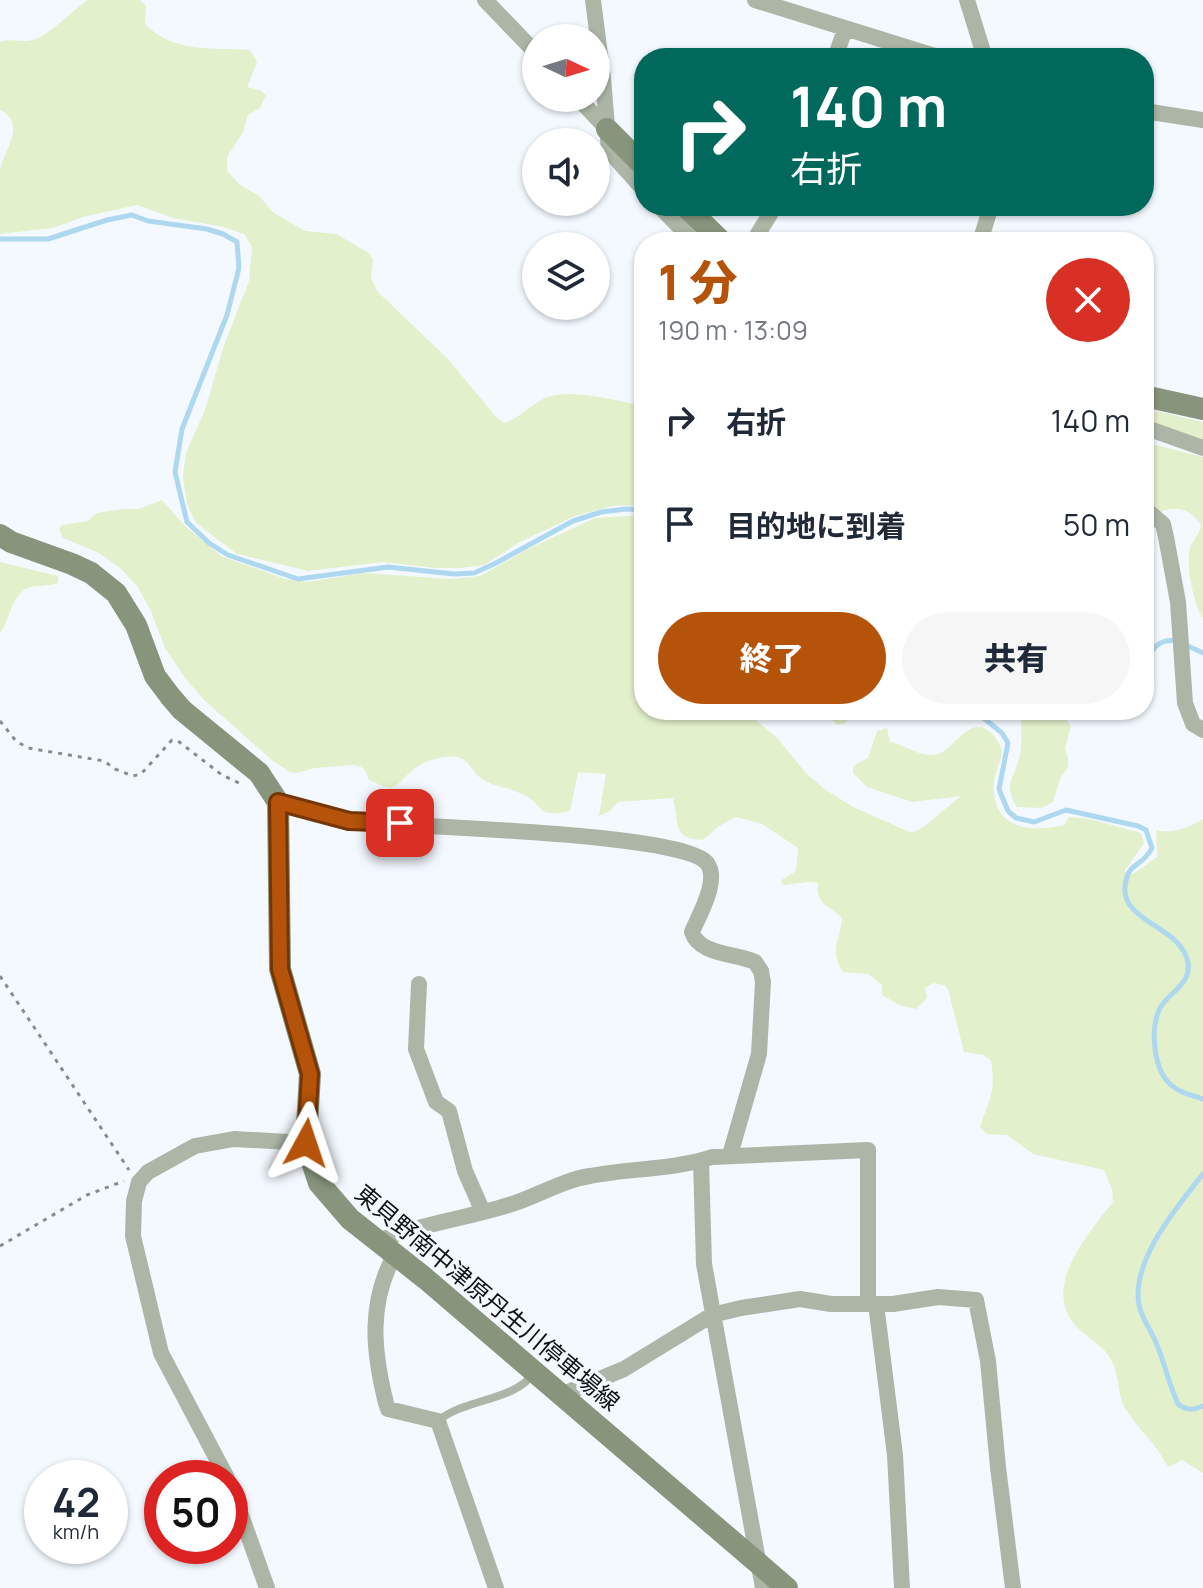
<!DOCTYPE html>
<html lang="ja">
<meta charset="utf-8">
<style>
:root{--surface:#fff;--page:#f6f6f7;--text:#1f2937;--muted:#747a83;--accent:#b45309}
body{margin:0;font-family:Manrope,"Noto Sans JP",sans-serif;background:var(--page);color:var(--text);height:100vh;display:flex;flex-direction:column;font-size:30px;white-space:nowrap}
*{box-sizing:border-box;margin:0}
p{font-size:26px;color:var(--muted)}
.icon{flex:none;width:44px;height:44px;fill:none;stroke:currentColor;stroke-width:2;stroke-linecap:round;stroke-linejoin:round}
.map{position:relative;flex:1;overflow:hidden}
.drawer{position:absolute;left:634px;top:232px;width:520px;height:488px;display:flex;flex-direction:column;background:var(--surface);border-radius:32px;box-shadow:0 2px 6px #0004}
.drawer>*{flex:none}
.top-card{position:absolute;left:634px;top:48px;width:520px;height:168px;border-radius:32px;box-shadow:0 2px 6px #0004;background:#00695c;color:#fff;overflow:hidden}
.needle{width:52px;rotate:94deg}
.controls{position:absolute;left:522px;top:24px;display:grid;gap:16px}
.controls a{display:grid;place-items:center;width:88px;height:88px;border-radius:50%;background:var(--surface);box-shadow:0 2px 6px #0004;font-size:40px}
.speed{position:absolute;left:24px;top:1460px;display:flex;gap:16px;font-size:40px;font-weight:700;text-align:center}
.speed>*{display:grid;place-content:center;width:104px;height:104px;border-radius:50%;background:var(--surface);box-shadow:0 2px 6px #0004;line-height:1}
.speed small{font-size:20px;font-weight:400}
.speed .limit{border:12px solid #d22;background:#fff;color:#111}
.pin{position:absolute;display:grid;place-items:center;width:68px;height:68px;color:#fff;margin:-34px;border-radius:16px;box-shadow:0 4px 12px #0006}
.me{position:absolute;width:88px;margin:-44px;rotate:5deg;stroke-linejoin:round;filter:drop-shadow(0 0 6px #0008)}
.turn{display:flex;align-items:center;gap:28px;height:168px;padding:0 24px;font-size:36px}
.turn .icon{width:104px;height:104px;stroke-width:2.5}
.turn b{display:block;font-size:56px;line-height:68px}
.round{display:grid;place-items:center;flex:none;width:84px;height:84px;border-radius:42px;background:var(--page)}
.summary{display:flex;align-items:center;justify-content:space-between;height:136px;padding:0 24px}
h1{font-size:48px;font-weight:800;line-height:60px;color:var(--accent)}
.action{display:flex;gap:16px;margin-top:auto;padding:16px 24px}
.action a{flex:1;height:92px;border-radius:48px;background:var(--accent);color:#fff;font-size:32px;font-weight:800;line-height:92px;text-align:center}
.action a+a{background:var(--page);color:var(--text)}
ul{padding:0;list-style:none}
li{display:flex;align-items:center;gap:24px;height:104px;padding:0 24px}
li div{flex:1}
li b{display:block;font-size:30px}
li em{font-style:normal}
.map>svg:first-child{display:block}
.green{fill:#e2f0cb}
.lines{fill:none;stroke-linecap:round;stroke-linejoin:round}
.stream{stroke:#aed8f0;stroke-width:5}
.path{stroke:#888c91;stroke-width:3;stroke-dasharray:4 6;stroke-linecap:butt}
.lane{stroke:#adb6a6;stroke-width:8}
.street{stroke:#adb6a6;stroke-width:16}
.secondary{stroke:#88957d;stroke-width:22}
.route-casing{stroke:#753606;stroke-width:20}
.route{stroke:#b45309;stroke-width:14}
.labels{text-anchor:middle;stroke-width:7;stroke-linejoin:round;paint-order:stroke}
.street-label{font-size:24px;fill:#0f1215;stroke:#f4f9ff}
</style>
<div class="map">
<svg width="1203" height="1588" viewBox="0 0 1203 1588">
<rect width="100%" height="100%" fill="#f4f9ff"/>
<path class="green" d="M 87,0 L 140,0 L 146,6 L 145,24 C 174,54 212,47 250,50 L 257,62 L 247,87 L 261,91 L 266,95 L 260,108 L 248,115 L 243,132 L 227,157 L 227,171 L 240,185 L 258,195 L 274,213 L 305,231 L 336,234 L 369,253 L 373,260 L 371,278 L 377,291 L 448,359 L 497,418 L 505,423 C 520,417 530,406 543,399 C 565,387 620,401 644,406 L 644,505 L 612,506 L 575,516 L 520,542 L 484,565 L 460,568 L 435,568 L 383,562 L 308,571 L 237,554 L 196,523 L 187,504 L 183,477 L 186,453 L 205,410 L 223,348 L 249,281 L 252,247 L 244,234 L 224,227 L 173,218 L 137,205 L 83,217 L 53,228 L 0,234 C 0,214 0,190 0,170 C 4,149 28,124 0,110 L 0,42 C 11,38 22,43 33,40 C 46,37 74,10 87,0 Z
M 1156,411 L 1203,422 L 1203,442 L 1149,422 L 1150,416 Z
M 1144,442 L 1203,457 L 1203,618 C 1194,607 1185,563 1190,548 C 1193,540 1199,535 1201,525 C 1193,511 1176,504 1161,512 L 1144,502 Z
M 162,500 L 184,525 L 221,556 L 285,579 L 307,582 L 363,573 L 450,579 L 480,576 L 528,549 L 595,518 L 644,515 L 644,710 L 744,710 L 778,739 L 806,773 L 823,788 L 853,807 L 912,833 C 931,825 944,808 961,796 L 912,802 L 867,787 L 853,773 L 853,766 L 868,758 L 877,731 L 887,728 L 890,742 C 905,744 921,759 937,754 C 953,750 966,721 984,728 C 991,731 1002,744 1002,752 C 1001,762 995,772 994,782 C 991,829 1029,833 1064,825 L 1069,817 L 1090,819 L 1141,833 L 1144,843 L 1124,872 L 1133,874 L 1157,857 L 1156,830 C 1173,834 1188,828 1203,819 L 1203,1473 L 1182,1460 L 1169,1467 C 1164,1462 1163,1458 1159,1452 C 1149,1437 1134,1424 1125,1408 C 1118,1396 1119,1379 1114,1366 C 1107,1348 1095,1343 1081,1331 C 1036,1292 1088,1234 1113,1202 L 1112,1189 L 1104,1170 L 1033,1154 L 1007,1135 L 986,1134 L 980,1126 C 990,1100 996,1089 991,1061 L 984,1055 L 964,1052 L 948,989 L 944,985 L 933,983 L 925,988 L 927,998 L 916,1009 L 899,1005 L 882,995 L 882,985 L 868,974 L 843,972 C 828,949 841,941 842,918 C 829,905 815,905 818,883 L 808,882 L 784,885 L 780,881 L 796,871 L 798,848 L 762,824 L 736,817 L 719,826 L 703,840 C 670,838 680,824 673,798 L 618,802 L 610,811 L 599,816 L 606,774 L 578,772 L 570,811 C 536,819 545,805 522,794 C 509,787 494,787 482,779 C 473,773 471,762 460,758 C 449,753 423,761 414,769 C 393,786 398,795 368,779 C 367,769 362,766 353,765 L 314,768 L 297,773 L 289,772 L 273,761 L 205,701 L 185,678 L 165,648 L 150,609 L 137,586 L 119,567 L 99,553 L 63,538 L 59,528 L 62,525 L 88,521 L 96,513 L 123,509 L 139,509 Z
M 0,562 L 58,576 L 58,583 C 48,587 35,584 26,589 C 11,597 9,621 0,634 Z
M 819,710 L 850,710 L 851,717 L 845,723 L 838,725 Z
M 1059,710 L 1071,726 L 1065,749 L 1068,758 L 1068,767 L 1060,779 L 1053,802 L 1042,808 L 1017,807 C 1003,785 1013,780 1019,759 C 1023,746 1021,732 1021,719 Z"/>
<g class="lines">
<path class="stream" d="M 0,239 L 48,239 L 107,220 L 132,215 L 148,221 L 207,229 L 223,234 L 237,242 L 239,268 L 227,315 L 182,429 L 175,472 L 187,522 L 209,543 L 228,555 L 298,579 L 388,567 L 454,574 L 474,573 L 494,564 L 573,521 L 601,512 L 626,509 L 644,510
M 1186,645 L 1203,653
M 1144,662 C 1152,650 1159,638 1176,641
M 955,710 L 1005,710
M 975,711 L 1002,733 L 1008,743 L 999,789 L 1008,811 L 1016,818 L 1034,822 L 1066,810 L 1138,826 L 1146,830 L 1152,848 C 1144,864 1133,863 1128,874 C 1109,923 1181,922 1188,963 C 1191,985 1169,992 1160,1008 C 1150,1028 1153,1068 1170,1084 C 1179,1093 1192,1095 1203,1099
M 1203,1174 C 1177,1207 1131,1260 1139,1305 C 1142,1320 1152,1331 1157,1345 C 1165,1364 1169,1385 1178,1404 C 1186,1411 1194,1410 1203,1406"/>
<path class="path" d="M 0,721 L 16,741 L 28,748 L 104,761 L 115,769 L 133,776 L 141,774 L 172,740 L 178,741 L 222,775 L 241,784
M 0,976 L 129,1170
M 0,1246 L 87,1195 L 124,1181"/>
<path class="lane" d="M 438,1421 C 463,1399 514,1401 533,1374"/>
<path class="street" d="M 485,0 L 536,53
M 593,0 L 603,78 L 609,151 L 644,190
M 755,0 L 941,58
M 967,0 L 985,58
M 835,58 L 845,29
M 578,98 L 607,129
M 1144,111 L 1203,120
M 659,206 L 694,242
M 753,242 L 775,206
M 980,242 L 991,206
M 1144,427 L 1203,448
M 1144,508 L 1163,524 L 1166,537 L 1178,602 L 1185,703 L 1193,724 L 1203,730
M 278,802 C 302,808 325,818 349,821 C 403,827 682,832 707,863 C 720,880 699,915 692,932 C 699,955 735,953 755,962 L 761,971 L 763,982 L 759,1054 L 730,1155
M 419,984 L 416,1049 L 436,1102 L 449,1111 L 465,1171 L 483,1212
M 701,1161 L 704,1264 L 763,1588
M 379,1241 C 423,1223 470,1218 515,1203 C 541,1194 564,1180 590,1176 C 630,1168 673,1170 712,1157 L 868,1150 L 868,1304
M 395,1254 C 368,1303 373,1351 386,1403 L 388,1409 L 438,1421 L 496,1588
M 876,1304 L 895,1455 L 902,1588
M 561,1395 L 624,1369 L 712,1315 L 741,1308 L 800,1299 L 831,1304 L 893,1304 L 938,1297 L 976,1300 L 988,1361 L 998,1467 L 1013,1588
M 227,1478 L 161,1353 L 133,1236 L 134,1201 L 139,1182 L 148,1172 L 195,1146 L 234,1139 L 306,1143
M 230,1484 L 267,1588"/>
<path class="secondary" d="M 607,129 L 644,166
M 685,206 L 722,242
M 1144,396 L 1203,409
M 0,535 L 11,542 L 72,564 L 91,573 L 116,593 L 136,625 L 155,676 L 170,696 L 182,710 L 259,773 L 278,802 L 280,969 L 310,1074 L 306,1143 L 319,1183 L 350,1219 L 426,1279 L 787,1588"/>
</g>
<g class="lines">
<defs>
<path id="route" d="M 306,1143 L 310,1074 L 280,969 L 278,802 L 349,821 L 400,823"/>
</defs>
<use href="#route" class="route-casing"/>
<use href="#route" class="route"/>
</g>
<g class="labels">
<g class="street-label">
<text transform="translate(487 1298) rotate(40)" y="8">東貝野南中津原丹生川停車場線</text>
</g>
</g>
</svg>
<div class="controls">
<a><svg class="needle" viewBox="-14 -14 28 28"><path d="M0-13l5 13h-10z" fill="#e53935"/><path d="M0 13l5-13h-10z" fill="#747a83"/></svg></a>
<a><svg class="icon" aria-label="sound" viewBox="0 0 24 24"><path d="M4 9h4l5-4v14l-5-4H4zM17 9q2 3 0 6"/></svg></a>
<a><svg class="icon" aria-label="layers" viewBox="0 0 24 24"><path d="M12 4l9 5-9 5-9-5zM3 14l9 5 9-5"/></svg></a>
</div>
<div class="speed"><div>42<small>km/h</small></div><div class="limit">50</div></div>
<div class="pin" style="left:400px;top:823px;background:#d93025"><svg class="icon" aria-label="arrive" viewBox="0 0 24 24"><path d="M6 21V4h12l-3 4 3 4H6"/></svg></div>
<svg class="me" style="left:306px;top:1143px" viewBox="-20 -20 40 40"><path d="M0-17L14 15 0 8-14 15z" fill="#b45309" stroke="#fff" stroke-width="4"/></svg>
<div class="top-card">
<div class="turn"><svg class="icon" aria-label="right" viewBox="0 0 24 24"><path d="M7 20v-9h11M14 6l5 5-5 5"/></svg><div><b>140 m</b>右折</div></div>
</div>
<section class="drawer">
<div class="summary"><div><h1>1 分</h1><p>190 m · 13:09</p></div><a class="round" style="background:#d93025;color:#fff"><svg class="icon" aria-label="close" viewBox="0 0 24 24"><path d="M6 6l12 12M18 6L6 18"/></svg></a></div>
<ul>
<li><svg class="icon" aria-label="right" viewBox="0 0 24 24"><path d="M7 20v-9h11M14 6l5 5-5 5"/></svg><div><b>右折</b></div><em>140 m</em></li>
<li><svg class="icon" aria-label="arrive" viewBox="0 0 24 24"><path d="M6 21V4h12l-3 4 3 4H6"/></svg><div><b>目的地に到着</b></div><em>50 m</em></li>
</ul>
<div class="action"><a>終了</a><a>共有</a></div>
</section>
</div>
